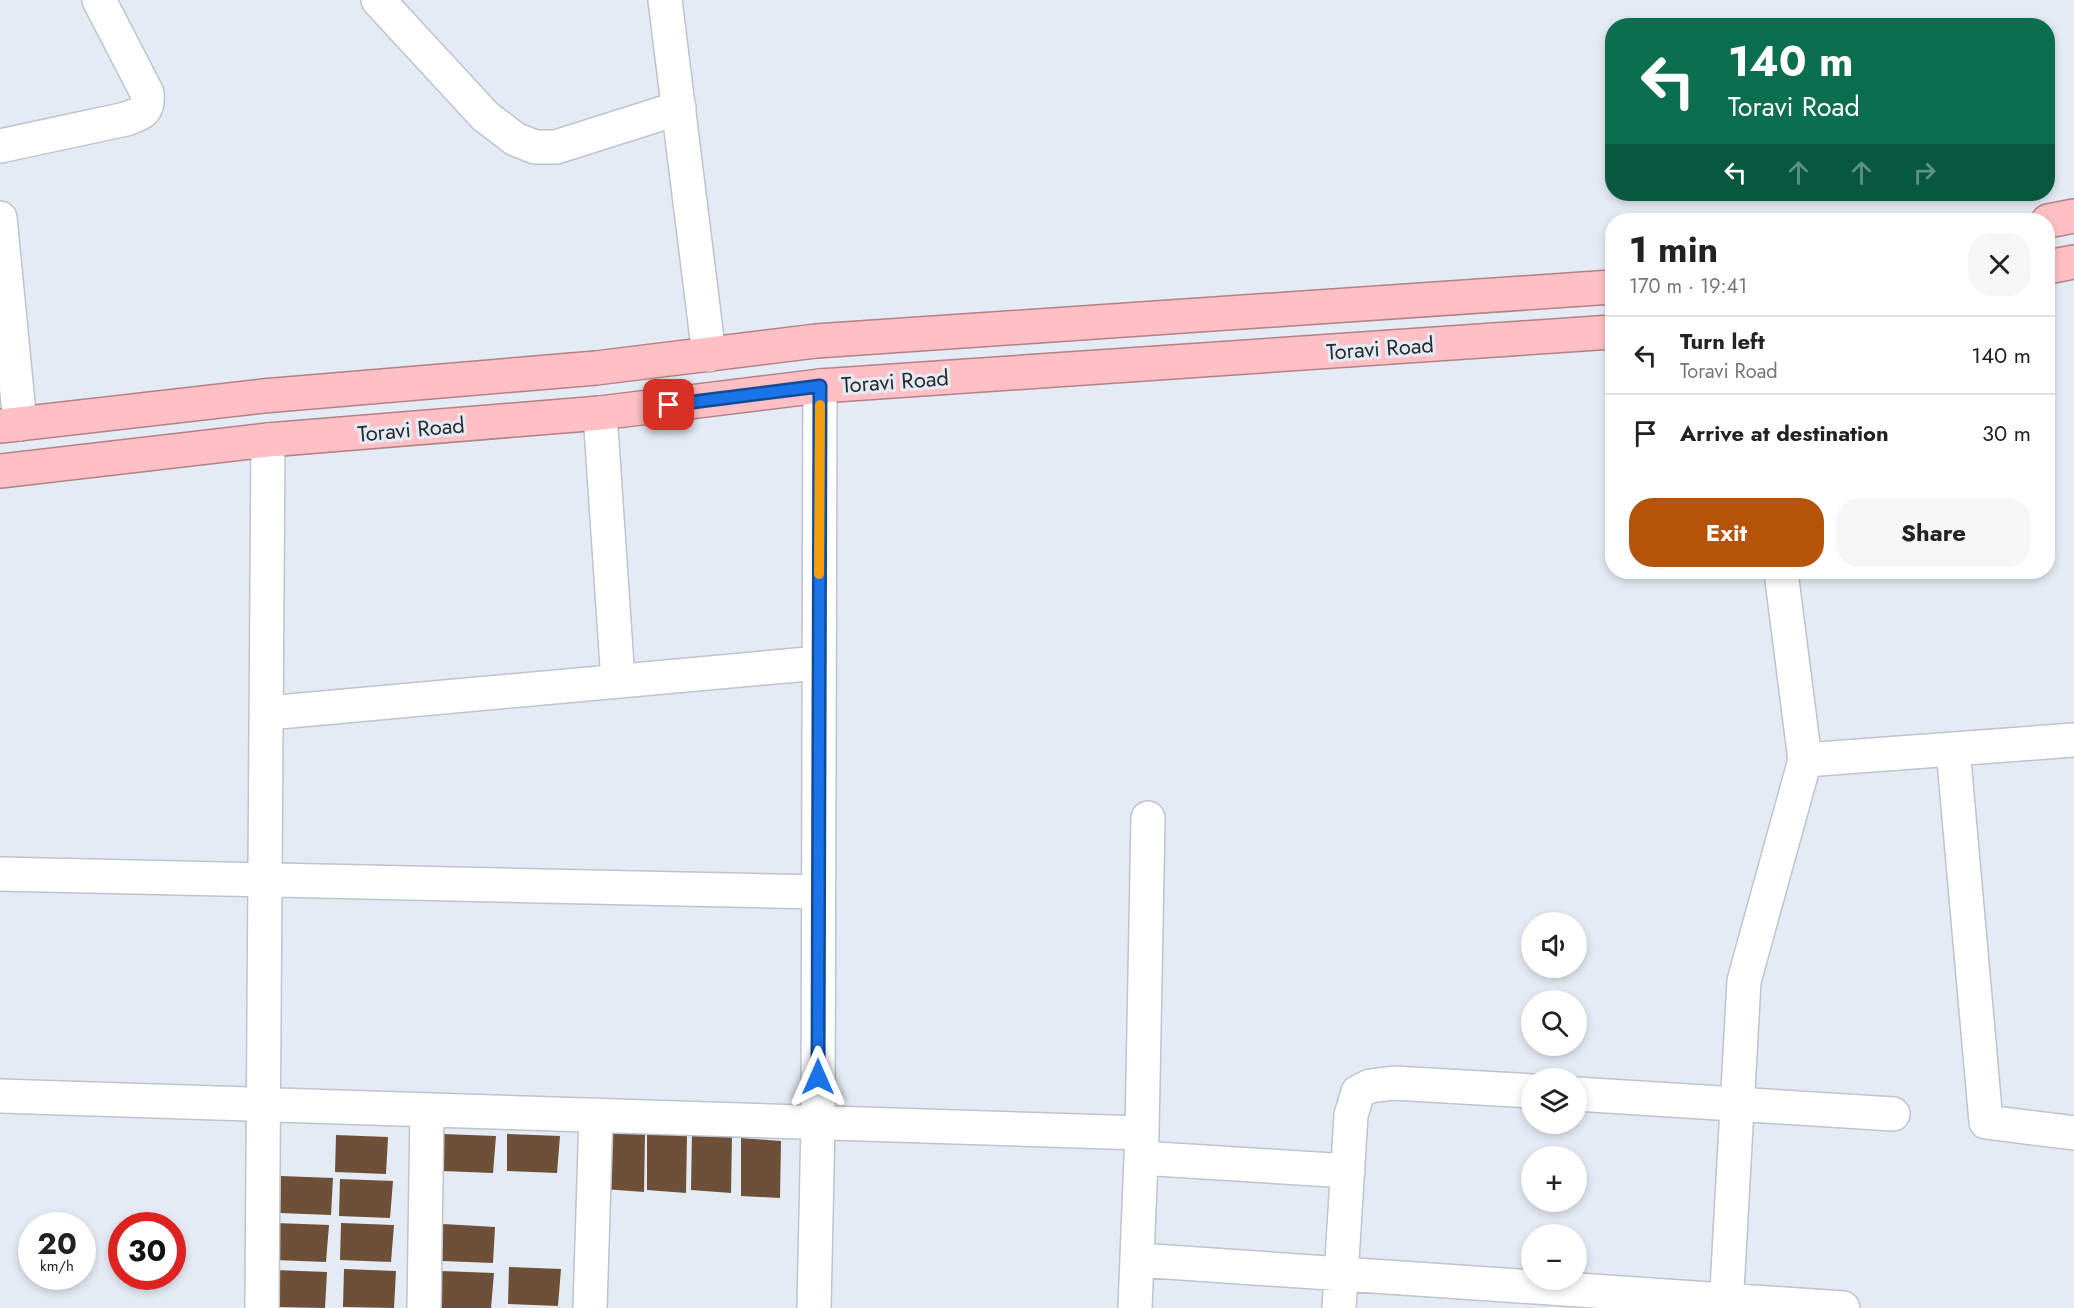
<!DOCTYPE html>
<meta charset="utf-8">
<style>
:root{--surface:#fff;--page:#f6f6f6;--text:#222;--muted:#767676;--line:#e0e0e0;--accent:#b45309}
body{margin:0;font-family:Jost,sans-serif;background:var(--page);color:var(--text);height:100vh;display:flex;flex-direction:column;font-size:22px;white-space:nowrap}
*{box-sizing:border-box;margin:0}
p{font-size:20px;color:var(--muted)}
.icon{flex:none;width:33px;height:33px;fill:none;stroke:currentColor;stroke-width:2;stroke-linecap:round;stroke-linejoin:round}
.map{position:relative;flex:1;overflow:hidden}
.drawer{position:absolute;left:1605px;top:213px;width:450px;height:366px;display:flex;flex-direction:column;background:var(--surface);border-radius:24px;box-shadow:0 3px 9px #0003}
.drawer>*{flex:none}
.banner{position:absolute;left:1605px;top:18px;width:450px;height:183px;border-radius:24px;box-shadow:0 3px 9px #0003;background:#0b6e4f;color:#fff;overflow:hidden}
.tools{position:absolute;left:1521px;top:912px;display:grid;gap:12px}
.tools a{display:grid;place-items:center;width:66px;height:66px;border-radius:50%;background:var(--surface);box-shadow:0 3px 9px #0003;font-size:30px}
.speed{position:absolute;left:18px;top:1212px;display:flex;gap:12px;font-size:30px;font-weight:700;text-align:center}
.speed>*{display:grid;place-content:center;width:78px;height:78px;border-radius:50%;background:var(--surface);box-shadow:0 3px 9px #0003;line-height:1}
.speed small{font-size:15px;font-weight:400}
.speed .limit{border:9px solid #d22;background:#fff;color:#111}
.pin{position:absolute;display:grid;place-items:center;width:51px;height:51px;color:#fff;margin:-26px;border-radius:12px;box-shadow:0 3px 9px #0006}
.me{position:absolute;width:66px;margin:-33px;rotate:0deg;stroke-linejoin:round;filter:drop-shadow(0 0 4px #0008)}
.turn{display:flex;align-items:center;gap:21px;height:126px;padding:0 24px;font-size:27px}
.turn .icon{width:78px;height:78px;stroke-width:2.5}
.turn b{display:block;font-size:42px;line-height:51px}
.lanes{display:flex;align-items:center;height:57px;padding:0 24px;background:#0003;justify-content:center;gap:30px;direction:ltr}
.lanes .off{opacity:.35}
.round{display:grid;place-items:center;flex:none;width:63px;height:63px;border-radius:24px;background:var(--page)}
.summary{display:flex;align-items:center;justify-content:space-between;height:102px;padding:0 24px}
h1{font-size:36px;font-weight:700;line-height:45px}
.button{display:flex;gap:12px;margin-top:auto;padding:12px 24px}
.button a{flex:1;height:69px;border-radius:24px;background:var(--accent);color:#fff;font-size:24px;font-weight:700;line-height:69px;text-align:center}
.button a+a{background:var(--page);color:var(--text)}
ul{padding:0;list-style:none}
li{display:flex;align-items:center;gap:18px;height:78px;padding:0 24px;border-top:2px solid var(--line)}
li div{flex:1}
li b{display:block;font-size:22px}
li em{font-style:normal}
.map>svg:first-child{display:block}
.building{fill:#6e4f38}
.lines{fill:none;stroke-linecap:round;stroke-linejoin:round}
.minor-casing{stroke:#bec4cc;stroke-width:36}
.tertiary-casing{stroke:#bec4cc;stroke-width:36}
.trunk-casing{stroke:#b38186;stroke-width:36}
.minor{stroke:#fff;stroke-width:33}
.tertiary{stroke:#fff;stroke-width:33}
.trunk{stroke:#fec0c4;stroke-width:33}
.route-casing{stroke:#114b97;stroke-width:15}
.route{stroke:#1a73e8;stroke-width:10}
.slow{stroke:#f59e0b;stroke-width:10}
.labels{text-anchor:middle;stroke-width:6;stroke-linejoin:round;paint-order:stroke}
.street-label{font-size:22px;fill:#282b2e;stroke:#e5ebf4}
</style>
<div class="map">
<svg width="2074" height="1308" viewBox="0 0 2074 1308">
<rect width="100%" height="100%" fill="#e5ebf4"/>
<path class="building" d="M 605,1132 L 645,1134 L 644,1192 L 604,1189 Z
M 647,1132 L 687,1135 L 686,1193 L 647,1190 Z
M 692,1132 L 732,1135 L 731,1193 L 691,1190 Z
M 443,1134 L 496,1136 L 493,1173 L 442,1171 Z
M 507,1134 L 560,1136 L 557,1173 L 507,1171 Z
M 336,1135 L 388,1137 L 386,1174 L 335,1172 Z
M 741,1138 L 781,1141 L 780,1198 L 741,1196 Z
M 281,1176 L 333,1178 L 331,1215 L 280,1213 Z
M 340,1179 L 393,1181 L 390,1218 L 339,1216 Z
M 276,1223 L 329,1225 L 326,1262 L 275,1260 Z
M 341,1223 L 394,1225 L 391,1262 L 340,1260 Z
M 443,1224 L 495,1227 L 493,1263 L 442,1261 Z
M 509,1267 L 561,1269 L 558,1306 L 508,1304 Z
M 344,1269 L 396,1271 L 394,1308 L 343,1307 Z
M 275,1270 L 327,1272 L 325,1308 L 274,1307 Z
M 441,1271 L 494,1273 L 491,1308 L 440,1308 Z"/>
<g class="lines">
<defs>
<path id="minor" d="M 378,0 L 485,116 L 515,139 L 535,147 L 556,147 L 679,108
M 0,146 L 126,119 C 142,113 149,112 147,93 L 99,0
M 0,218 L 20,424
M 600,413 L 618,681
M 268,713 L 819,663
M 1953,749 L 1986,1122 L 2074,1133
M 1805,760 L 2074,740
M 0,874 L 818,892
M 1576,1094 L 1893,1114
M 0,1096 L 1142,1133 L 1135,1308
M 1142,1133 L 1148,818
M 1141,1158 L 1348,1171
M 1138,1260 L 1843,1308
M 262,1308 L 268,440
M 424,1308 L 427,1110
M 590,1308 L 596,1115
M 814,1308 L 818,1123 L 820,386
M 1339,1308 L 1351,1115 L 1358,1092 L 1370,1086 L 1394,1083 L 1532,1091
M 1726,1308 L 1744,981 L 1805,760 L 1781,572"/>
<path id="tertiary" d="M 665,0 L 709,355"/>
<path id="trunk" d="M 2048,221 L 2074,216
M 2048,267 L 2074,262
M 0,426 L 263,396 L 596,368 L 816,341 L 1612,287
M 0,471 L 268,440 L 600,413 L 820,386 L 1612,332"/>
</defs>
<use href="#minor" class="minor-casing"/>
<use href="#tertiary" class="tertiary-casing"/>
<use href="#trunk" class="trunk-casing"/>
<use href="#minor" class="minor"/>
<use href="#tertiary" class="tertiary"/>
<use href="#trunk" class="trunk"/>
</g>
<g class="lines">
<defs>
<path id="route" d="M 669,405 L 820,386 L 818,1077"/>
</defs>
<use href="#route" class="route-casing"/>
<use href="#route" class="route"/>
<path class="slow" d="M 819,574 L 820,405"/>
</g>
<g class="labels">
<g class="street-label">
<text transform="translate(1380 348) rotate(-4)" y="8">Toravi Road</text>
<text transform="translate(895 381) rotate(-4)" y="8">Toravi Road</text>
<text transform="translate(411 429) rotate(-5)" y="8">Toravi Road</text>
</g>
</g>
</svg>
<div class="tools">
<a><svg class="icon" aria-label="sound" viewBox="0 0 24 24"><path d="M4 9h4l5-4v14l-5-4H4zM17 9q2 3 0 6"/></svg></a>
<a><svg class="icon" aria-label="search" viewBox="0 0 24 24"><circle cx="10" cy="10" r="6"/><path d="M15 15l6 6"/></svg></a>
<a><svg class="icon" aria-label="layers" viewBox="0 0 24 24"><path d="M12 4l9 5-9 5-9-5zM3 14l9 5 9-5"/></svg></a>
<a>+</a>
<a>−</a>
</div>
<div class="speed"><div>20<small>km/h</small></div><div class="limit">30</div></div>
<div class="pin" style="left:669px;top:405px;background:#d93025"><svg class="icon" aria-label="arrive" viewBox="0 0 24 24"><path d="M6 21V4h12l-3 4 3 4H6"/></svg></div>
<svg class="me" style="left:818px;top:1077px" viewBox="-20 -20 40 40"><path d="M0-17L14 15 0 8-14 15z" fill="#1a73e8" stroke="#fff" stroke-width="4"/></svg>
<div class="banner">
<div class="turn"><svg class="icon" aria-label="left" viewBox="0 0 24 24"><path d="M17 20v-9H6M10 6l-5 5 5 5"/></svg><div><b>140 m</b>Toravi Road</div></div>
<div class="lanes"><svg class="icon" aria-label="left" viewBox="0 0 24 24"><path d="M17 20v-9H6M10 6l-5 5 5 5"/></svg><svg class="icon off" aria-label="ahead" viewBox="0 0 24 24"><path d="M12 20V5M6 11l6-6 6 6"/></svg><svg class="icon off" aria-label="ahead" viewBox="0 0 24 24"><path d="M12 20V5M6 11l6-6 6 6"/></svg><svg class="icon off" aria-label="right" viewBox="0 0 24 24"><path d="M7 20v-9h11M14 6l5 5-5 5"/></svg></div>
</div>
<section class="drawer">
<div class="summary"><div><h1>1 min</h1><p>170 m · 19:41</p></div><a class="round"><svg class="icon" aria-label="close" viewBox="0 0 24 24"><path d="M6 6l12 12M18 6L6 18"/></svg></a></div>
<ul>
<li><svg class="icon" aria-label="left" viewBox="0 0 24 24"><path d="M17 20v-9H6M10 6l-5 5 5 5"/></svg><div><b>Turn left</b><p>Toravi Road</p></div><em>140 m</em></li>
<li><svg class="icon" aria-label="arrive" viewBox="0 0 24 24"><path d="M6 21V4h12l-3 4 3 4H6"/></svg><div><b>Arrive at destination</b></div><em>30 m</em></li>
</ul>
<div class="button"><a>Exit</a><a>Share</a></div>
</section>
</div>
